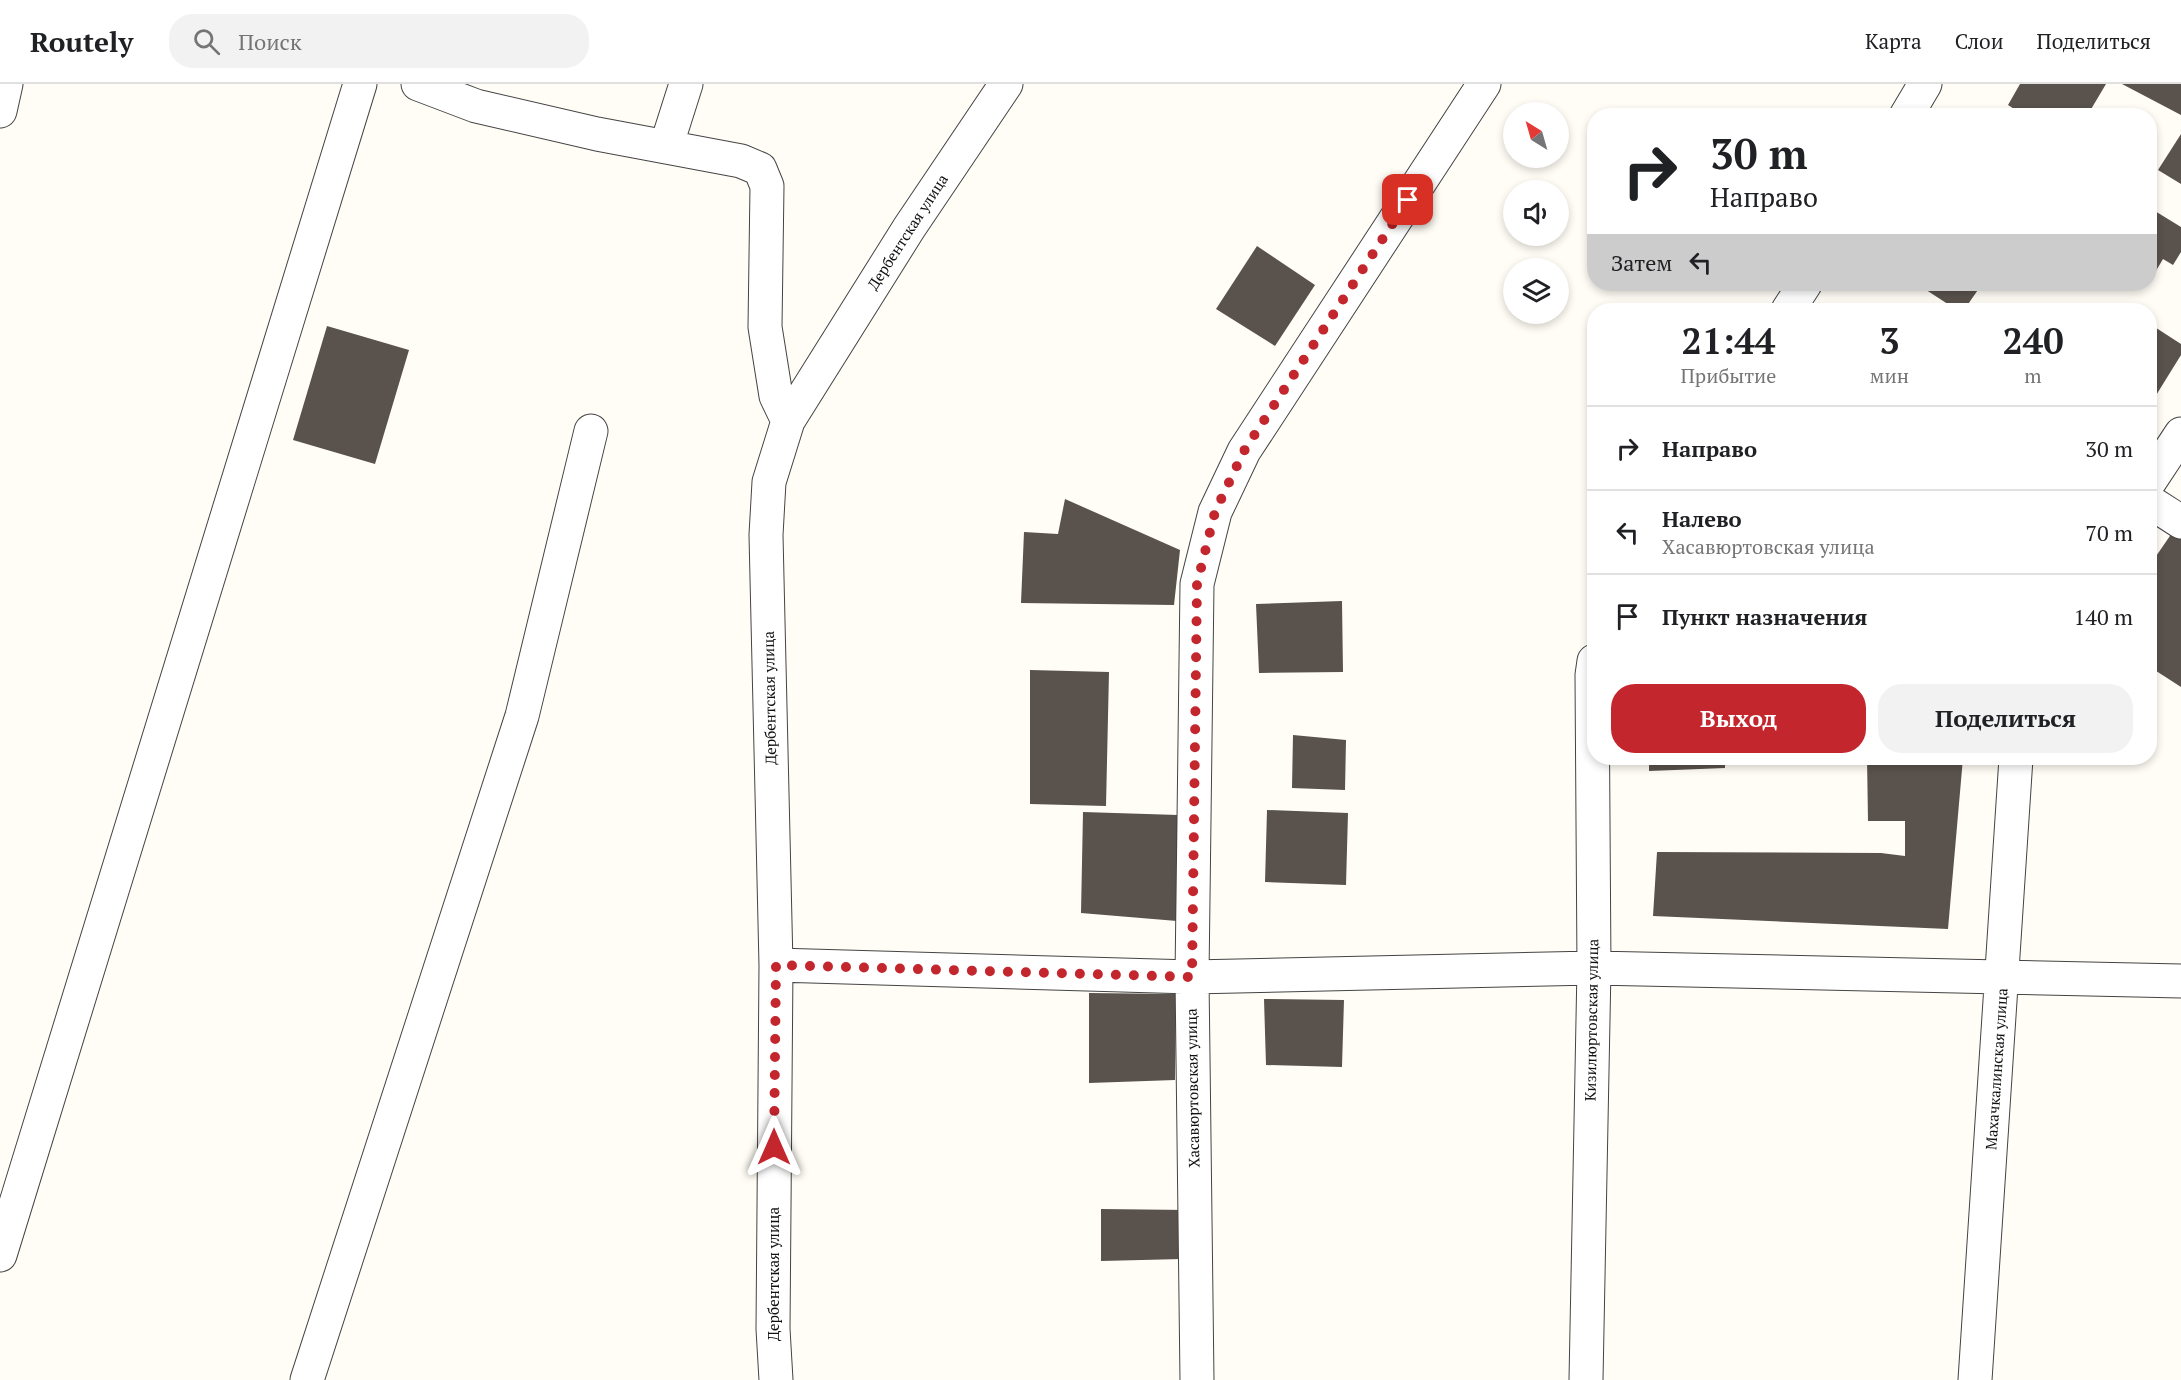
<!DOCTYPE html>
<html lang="ru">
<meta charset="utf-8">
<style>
:root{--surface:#fff;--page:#f2f2f2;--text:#202124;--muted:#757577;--line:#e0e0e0;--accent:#c4262e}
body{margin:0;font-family:"PT Serif",serif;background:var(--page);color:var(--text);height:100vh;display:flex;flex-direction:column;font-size:22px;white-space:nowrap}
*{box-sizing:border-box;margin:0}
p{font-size:20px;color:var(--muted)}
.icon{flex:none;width:33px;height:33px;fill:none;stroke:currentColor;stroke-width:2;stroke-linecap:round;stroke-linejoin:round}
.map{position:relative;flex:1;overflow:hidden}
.side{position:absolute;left:1587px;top:219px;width:570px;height:462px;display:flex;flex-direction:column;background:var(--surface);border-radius:24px;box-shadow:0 3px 9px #0003}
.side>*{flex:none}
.banner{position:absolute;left:1587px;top:24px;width:570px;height:183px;border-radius:24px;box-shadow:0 3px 9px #0003;background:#fff;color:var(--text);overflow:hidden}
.needle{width:39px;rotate:323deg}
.buttons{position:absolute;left:1503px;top:18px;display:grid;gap:12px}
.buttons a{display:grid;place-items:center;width:66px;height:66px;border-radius:50%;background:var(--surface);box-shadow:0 3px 9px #0003;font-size:30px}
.pin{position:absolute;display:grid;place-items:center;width:51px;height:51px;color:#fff;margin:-26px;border-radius:12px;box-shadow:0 3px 9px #0006}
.me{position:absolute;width:66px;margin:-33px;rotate:0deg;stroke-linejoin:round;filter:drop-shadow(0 0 4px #0008)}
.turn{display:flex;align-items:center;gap:21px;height:126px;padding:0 24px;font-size:27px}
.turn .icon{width:78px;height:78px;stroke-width:2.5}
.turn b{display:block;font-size:42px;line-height:51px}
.then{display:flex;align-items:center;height:57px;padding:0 24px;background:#0003;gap:12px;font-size:22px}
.eta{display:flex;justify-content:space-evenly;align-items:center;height:102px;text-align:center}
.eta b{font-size:36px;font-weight:800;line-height:42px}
.cta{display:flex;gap:12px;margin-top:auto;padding:12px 24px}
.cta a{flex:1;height:69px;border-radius:24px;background:var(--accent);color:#fff;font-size:24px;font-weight:800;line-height:69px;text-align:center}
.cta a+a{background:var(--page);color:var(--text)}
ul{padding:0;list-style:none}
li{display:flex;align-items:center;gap:18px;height:84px;padding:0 24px;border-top:2px solid var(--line)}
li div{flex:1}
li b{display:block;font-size:22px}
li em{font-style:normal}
header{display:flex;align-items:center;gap:36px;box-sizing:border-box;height:84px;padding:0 30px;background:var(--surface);border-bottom:2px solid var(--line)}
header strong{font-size:28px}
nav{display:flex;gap:33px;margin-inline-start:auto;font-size:21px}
.search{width:420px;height:54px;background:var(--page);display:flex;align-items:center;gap:15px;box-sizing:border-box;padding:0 21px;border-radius:24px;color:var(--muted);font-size:22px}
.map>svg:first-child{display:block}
.building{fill:#5a524d}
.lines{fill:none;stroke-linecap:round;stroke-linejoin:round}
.minor-casing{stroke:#444;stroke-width:35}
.minor{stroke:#fff;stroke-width:33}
.route{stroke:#c4262e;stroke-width:10;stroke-dasharray:0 18}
.labels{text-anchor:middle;stroke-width:6;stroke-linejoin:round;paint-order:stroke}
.street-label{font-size:15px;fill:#111;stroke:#fff}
</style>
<header>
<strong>Routely</strong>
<div class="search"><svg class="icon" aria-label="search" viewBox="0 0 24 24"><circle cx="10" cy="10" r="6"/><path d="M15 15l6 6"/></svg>Поиск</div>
<nav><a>Карта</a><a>Слои</a><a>Поделиться</a></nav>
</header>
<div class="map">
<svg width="2181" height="1296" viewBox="0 0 2181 1296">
<rect width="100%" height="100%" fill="#fffdf5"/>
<path class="building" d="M 2020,0 L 2106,0 L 2087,32 L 2025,32 L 2008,21 Z
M 2122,0 L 2181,0 L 2181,31 Z
M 2181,50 L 2181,100 L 2158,86 Z
M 2150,124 L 2181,143 L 2181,168 L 2173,181 L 2163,175 L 2150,197 Z
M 1257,162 L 1315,201 L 1275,262 L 1216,225 Z
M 1917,200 L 1982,200 L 1964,226 L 1957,226 Z
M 2150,240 L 2181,260 L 2181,271 L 2150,321 Z
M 327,242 L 409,266 L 375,380 L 293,356 Z
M 1065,415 L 1180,466 L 1174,521 L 1021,519 L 1024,448 L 1058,450 Z
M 2174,446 L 2181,451 L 2181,603 L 2150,583 L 2150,481 Z
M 1342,517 L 1343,588 L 1259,589 L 1256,520 Z
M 1030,586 L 1109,588 L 1106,722 L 1030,720 Z
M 1293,651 L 1346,656 L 1345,706 L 1292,704 Z
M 1649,674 L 1725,674 L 1725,684 L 1649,687 Z
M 1867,674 L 1963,674 L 1948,845 L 1653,832 L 1657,768 L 1881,769 L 1905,772 L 1905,737 L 1868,737 Z
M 1267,726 L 1348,729 L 1346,801 L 1265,798 Z
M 1083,728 L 1178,731 L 1177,837 L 1081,829 Z
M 1089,909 L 1176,910 L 1175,996 L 1089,999 Z
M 1264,915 L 1344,916 L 1342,983 L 1266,981 Z
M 1101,1125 L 1187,1126 L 1182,1175 L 1101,1177 Z"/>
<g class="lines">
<defs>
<path id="minor" d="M 418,0 L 476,22 L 597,50 L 741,77 L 760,85 L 767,102 L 765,243 L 776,312 L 788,337
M 0,27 L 6,0
M 1906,32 L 1925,0
M 666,63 L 686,0
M 1788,226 L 1805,200
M 2150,397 L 2181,350
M 2150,418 L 2181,438
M 776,881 L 1192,893 L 1594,884 L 2181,897
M 0,1171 L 360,0
M 307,1296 L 522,632 L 591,347
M 776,1296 L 773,1245 L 776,881 L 766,451 L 769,398 L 788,337 L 909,144 L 1006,0
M 1197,1296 L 1192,893 L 1197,500 L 1215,428 L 1244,367 L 1484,0
M 1586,1296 L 1594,884 L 1592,591 L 1594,577
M 1975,1296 L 2016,674"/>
</defs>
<use href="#minor" class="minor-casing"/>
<use href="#minor" class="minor"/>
</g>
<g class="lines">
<path class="route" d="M 774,1063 L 776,881 L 1192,893 L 1197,500 L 1215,428 L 1244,367 L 1408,116"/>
</g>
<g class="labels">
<g class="street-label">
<text transform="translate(908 148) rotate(-57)" y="5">Дербентская улица</text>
<text transform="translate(770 614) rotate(-91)" y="5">Дербентская улица</text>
<text transform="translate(1592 936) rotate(-89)" y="5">Кизилюртовская улица</text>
<text transform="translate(1997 985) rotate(-86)" y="5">Махачкалинская улица</text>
<text transform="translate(1193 1004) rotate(-91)" y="5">Хасавюртовская улица</text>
<text transform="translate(774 1190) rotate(-90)" y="5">Дербентская улица</text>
</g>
</g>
</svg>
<div class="buttons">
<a><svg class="needle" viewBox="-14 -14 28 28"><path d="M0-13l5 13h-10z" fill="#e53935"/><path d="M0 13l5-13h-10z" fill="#757577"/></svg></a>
<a><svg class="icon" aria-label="sound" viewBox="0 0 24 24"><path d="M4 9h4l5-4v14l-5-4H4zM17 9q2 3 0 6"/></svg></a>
<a><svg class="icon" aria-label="layers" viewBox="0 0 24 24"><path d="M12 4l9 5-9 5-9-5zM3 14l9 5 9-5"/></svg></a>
</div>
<div class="pin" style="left:1408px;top:116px;background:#d93025"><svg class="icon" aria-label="arrive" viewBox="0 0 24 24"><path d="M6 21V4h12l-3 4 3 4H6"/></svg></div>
<svg class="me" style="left:774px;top:1063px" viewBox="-20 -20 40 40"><path d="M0-17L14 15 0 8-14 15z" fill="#c4262e" stroke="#fff" stroke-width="4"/></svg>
<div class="banner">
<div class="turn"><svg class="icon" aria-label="right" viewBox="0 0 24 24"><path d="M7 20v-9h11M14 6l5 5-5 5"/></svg><div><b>30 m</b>Направо</div></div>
<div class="then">Затем<svg class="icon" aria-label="left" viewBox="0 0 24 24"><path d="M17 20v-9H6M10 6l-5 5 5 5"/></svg></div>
</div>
<section class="side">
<div class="eta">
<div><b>21:44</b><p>Прибытие</p></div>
<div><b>3</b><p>мин</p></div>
<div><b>240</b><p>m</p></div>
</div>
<ul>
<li><svg class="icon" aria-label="right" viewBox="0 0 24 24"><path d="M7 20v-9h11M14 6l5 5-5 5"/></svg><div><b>Направо</b></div><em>30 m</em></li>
<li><svg class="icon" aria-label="left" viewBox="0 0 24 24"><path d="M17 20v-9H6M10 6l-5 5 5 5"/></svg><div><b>Налево</b><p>Хасавюртовская улица</p></div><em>70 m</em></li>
<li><svg class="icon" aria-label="arrive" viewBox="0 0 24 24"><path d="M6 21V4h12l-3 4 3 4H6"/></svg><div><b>Пункт назначения</b></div><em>140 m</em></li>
</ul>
<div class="cta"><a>Выход</a><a>Поделиться</a></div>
</section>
</div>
